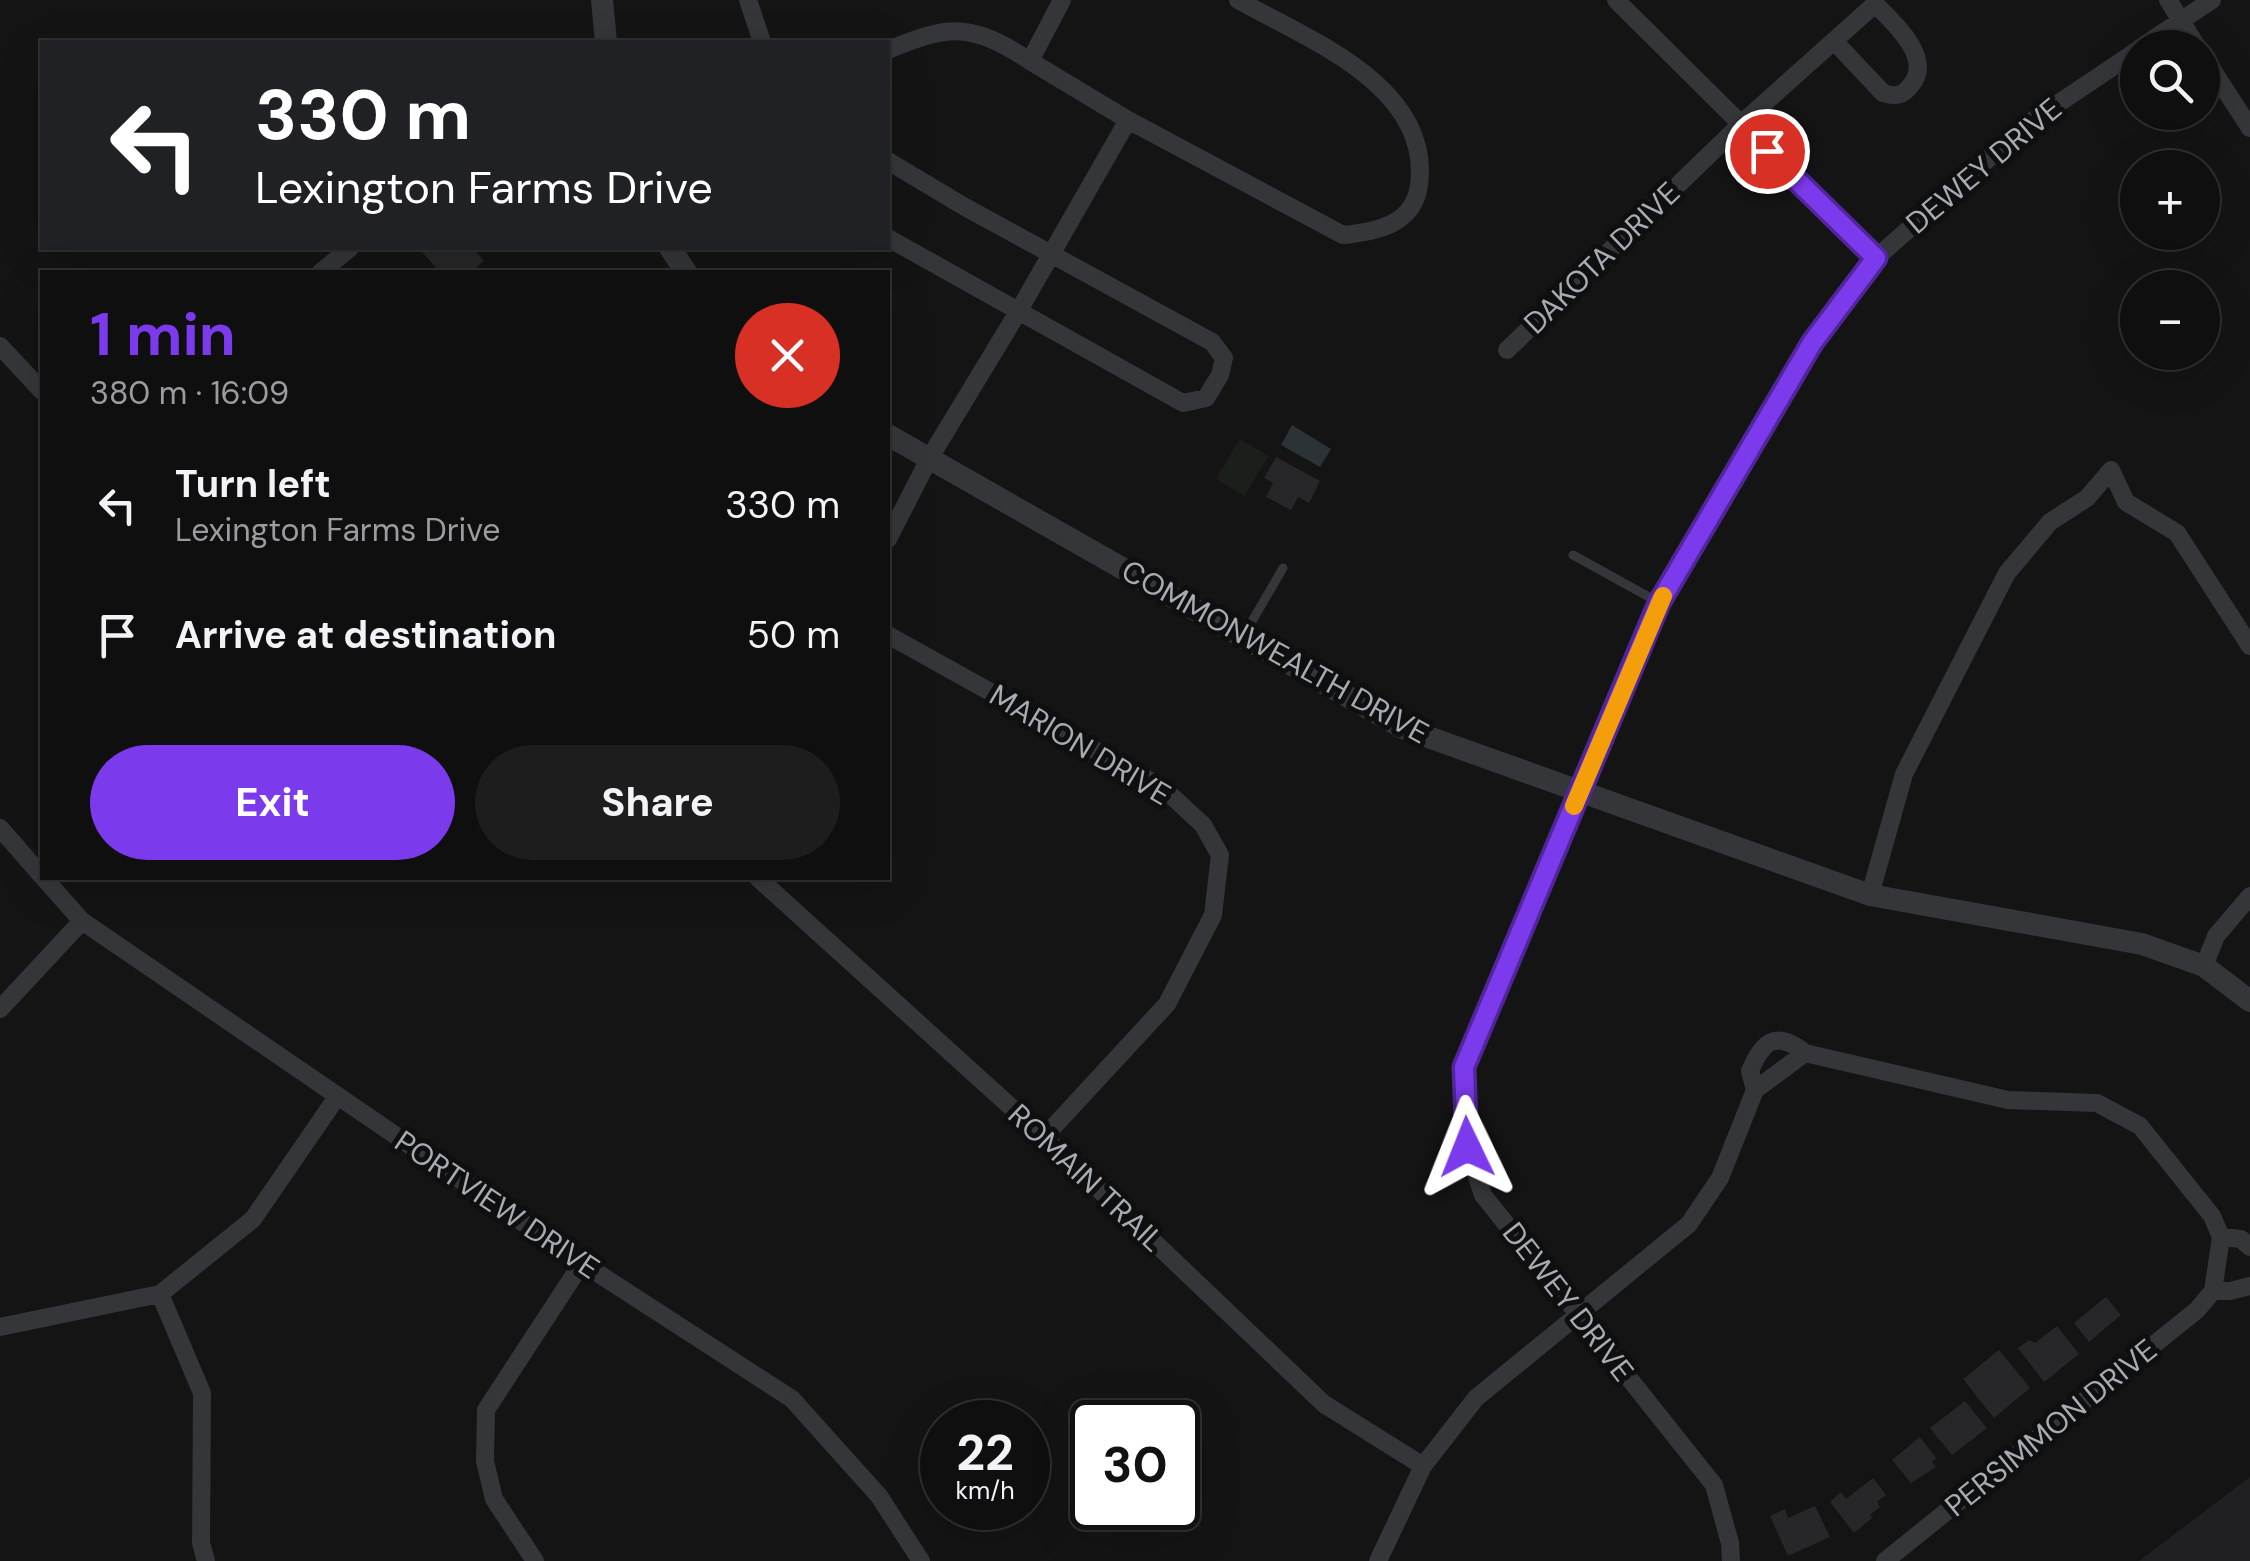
<!DOCTYPE html>
<meta charset="utf-8">
<style>
:root{--surface:#0f0f10;--page:#1d1d1e;--text:#f1f3f6;--muted:#9b9c9f;--line:#2f2f30;--accent:#7c3aed}
body{margin:0;font-family:"DM Sans",sans-serif;background:var(--page);color:var(--text);height:100vh;display:flex;flex-direction:column;font-size:38px;white-space:nowrap}
*{box-sizing:border-box;margin:0}
p{font-size:32px;color:var(--muted)}
.icon{flex:none;width:55px;height:55px;fill:none;stroke:currentColor;stroke-width:2;stroke-linecap:round;stroke-linejoin:round}
.map{position:relative;flex:1;overflow:hidden}
.details{position:absolute;left:40px;top:270px;width:850px;height:610px;display:flex;flex-direction:column;background:var(--surface);border-radius:0px;box-shadow:0 10px 40px #0002,0 0 0 2px var(--line)}
.details>*{flex:none}
.guide{position:absolute;left:40px;top:40px;width:850px;height:210px;border-radius:0px;box-shadow:0 10px 40px #0002,0 0 0 2px var(--line);background:#202124;color:#fff;overflow:hidden}
.tools{position:absolute;left:2120px;top:30px;display:grid;gap:20px}
.tools a{display:grid;place-items:center;width:100px;height:100px;border-radius:50%;background:var(--surface);box-shadow:0 10px 40px #0002,0 0 0 2px var(--line);font-size:50px}
.speed{position:absolute;left:920px;top:1400px;display:flex;gap:20px;font-size:50px;font-weight:700;text-align:center}
.speed>*{display:grid;place-content:center;width:130px;height:130px;border-radius:50%;background:var(--surface);box-shadow:0 10px 40px #0002,0 0 0 2px var(--line);line-height:1}
.speed small{font-size:25px;font-weight:400}
.speed .limit{border:5px solid #111;border-radius:15px;background:#fff;color:#111}
.pin{position:absolute;display:grid;place-items:center;width:85px;height:85px;color:#fff;margin:-42px;border:5px solid #fff;border-radius:50%;box-shadow:0 2px 10px #0007}
.me{position:absolute;width:110px;margin:-55px;rotate:358deg;stroke-linejoin:round;filter:drop-shadow(0 0 8px #0008)}
.turn{display:flex;align-items:center;gap:35px;height:210px;padding:0 50px;font-size:45px}
.turn .icon{width:130px;height:130px;stroke-width:2.5}
.turn b{display:block;font-size:70px;line-height:85px}
.round{display:grid;place-items:center;flex:none;width:105px;height:105px;border-radius:52px;background:var(--page)}
.overview{display:flex;align-items:center;justify-content:space-between;height:170px;padding:0 50px}
h1{font-size:60px;font-weight:700;line-height:75px;color:var(--accent)}
.primary-button{display:flex;gap:20px;margin-top:auto;padding:20px 50px}
.primary-button a{flex:1;height:115px;border-radius:60px;background:var(--accent);color:#fff;font-size:40px;font-weight:700;line-height:115px;text-align:center}
.primary-button a+a{background:var(--page);color:var(--text)}
ul{padding:0;list-style:none}
li{display:flex;align-items:center;gap:30px;height:130px;padding:0 50px}
li div{flex:1}
li b{display:block;font-size:38px}
li em{font-style:normal}
.map>svg:first-child{display:block}
.built{fill:#202022}
.green{fill:#1a1f1b}
.water{fill:#2b3337}
.building{fill:#272729}
.lines{fill:none;stroke-linecap:round;stroke-linejoin:round}
.service{stroke:#35363a;stroke-width:9}
.minor{stroke:#35363a;stroke-width:18}
.tertiary{stroke:#35363a;stroke-width:22}
.route-casing{stroke:#51269a;stroke-width:25}
.route{stroke:#7c3aed;stroke-width:18}
.slow{stroke:#f59e0b;stroke-width:18}
.labels{text-anchor:middle;stroke-width:10;stroke-linejoin:round;paint-order:stroke}
.street-label{font-size:30px;fill:#a7acb4;stroke:#0f0f10}
</style>
<div class="map">
<svg width="2250" height="1561" viewBox="0 0 2250 1561">
<rect width="100%" height="100%" fill="#141415"/>
<path class="built" d="M 2250,1477 L 2250,1561 L 2139,1561 Z"/>
<path class="green" d="M 1240,439 L 1269,456 L 1244,496 L 1216,479 Z"/>
<path class="water" d="M 1292,425 L 1331,449 L 1320,467 L 1281,445 Z"/>
<path class="building" d="M 425,248 L 473,248 L 484,261 L 470,272 L 440,272 L 421,251 Z
M 1276,457 L 1320,481 L 1309,503 L 1298,497 L 1291,510 L 1266,497 L 1273,483 L 1264,478 Z
M 2106,1297 L 2121,1315 L 2089,1342 L 2074,1323 Z
M 2057,1326 L 2079,1354 L 2044,1382 L 2018,1348 L 2029,1340 L 2035,1343 Z
M 1999,1350 L 2030,1388 L 1994,1418 L 1963,1379 Z
M 1965,1401 L 1987,1428 L 1952,1455 L 1930,1428 Z
M 1920,1437 L 1936,1458 L 1932,1462 L 1936,1467 L 1911,1483 L 1892,1460 Z
M 1873,1478 L 1886,1495 L 1877,1502 L 1880,1507 L 1870,1515 L 1872,1518 L 1854,1533 L 1830,1502 L 1841,1492 L 1846,1499 Z
M 1815,1506 L 1830,1537 L 1788,1556 L 1770,1516 L 1785,1509 L 1788,1518 Z"/>
<g class="lines">
<path class="service" d="M 1573,555 L 1658,602
M 1244,635 L 1283,568"/>
<path class="minor" d="M 748,0 L 762,42
M 1062,0 L 1030,61 L 1128,120 L 1343,235 C 1375,232 1414,225 1419,185 C 1432,86 1309,40 1238,0
M 1616,0 L 1876,258
M 2168,0 L 2198,48
M 2140,48 L 2212,0
M 888,50 C 951,24 971,23 1030,61
M 2202,54 L 2250,128
M 888,161 L 965,207 L 1212,342 L 1224,358 L 1220,375 L 1206,398 L 1183,403 L 888,238
M 321,272 L 350,248
M 0,346 L 42,391
M 1507,350 L 1740,125 L 1875,4 C 1893,22 1934,58 1911,85 C 1903,96 1895,97 1883,93 L 1834,41
M 888,539 L 929,459 L 1018,312 L 1128,120
M 888,635 L 1163,788 L 1203,825 L 1220,855 L 1213,915 L 1167,1004 L 1044,1137
M 0,828 L 42,876
M 44,878 L 82,921 L 582,1263 L 792,1399 L 879,1496 L 921,1561
M 758,878 L 1044,1137 L 1324,1404 L 1423,1466
M 1870,895 L 1904,774 L 2007,573 L 2050,522 L 2087,498 L 2111,470 L 2126,502 L 2177,533 L 2250,646
M 2204,966 L 2216,936 L 2250,896
M 0,1009 L 82,921
M 1755,1090 L 1750,1071 C 1763,1040 1777,1030 1805,1053
M 2221,1237 L 2241,1239 L 2250,1247
M 2213,1291 L 2230,1291 L 2250,1286
M 160,1294 L 202,1393 L 201,1543 L 206,1561
M 0,1327 L 160,1294 L 253,1219 L 337,1097
M 535,1561 L 494,1499 L 485,1461 L 486,1410 L 582,1263
M 1378,1561 L 1423,1466 L 1476,1398 L 1689,1224 L 1720,1178 L 1755,1090 L 1805,1053 L 2008,1100 L 2097,1103 L 2140,1126 L 2212,1216 L 2221,1237 L 2213,1291 L 2197,1310 L 1885,1561
M 1731,1561 L 1730,1543 L 1714,1485 L 1483,1195 L 1467,1147 L 1464,1067 L 1659,603 L 1813,343 L 1876,258 L 2029,123 L 2138,50"/>
<path class="tertiary" d="M 602,0 L 606,42
M 670,248 L 686,272
M 888,435 L 1403,728 L 1870,895 L 2142,944 L 2204,966 L 2250,1001"/>
</g>
<g class="lines">
<defs>
<path id="route" d="M 1467,1147 L 1464,1067 L 1659,603 L 1812,343 L 1876,258 L 1767,151"/>
</defs>
<use href="#route" class="route-casing"/>
<use href="#route" class="route"/>
<path class="slow" d="M 1574,806 L 1663,596"/>
</g>
<g class="labels">
<g class="street-label">
<text transform="translate(1984 166) rotate(-40)" y="10">DEWEY DRIVE</text>
<text transform="translate(1602 258) rotate(-44)" y="10">DAKOTA DRIVE</text>
<text transform="translate(1275 652) rotate(29)" y="10">COMMONWEALTH DRIVE</text>
<text transform="translate(1080 745) rotate(31)" y="10">MARION DRIVE</text>
<text transform="translate(1086 1178) rotate(43)" y="10">ROMAIN TRAIL</text>
<text transform="translate(497 1205) rotate(34)" y="10">PORTVIEW DRIVE</text>
<text transform="translate(1568 1302) rotate(52)" y="10">DEWEY DRIVE</text>
<text transform="translate(2051 1428) rotate(-39)" y="10">PERSIMMON DRIVE</text>
</g>
</g>
</svg>
<div class="tools">
<a><svg class="icon" aria-label="search" viewBox="0 0 24 24"><circle cx="10" cy="10" r="6"/><path d="M15 15l6 6"/></svg></a>
<a>+</a>
<a>−</a>
</div>
<div class="speed"><div>22<small>km/h</small></div><div class="limit">30</div></div>
<div class="pin" style="left:1767px;top:151px;background:#d93025"><svg class="icon" aria-label="arrive" viewBox="0 0 24 24"><path d="M6 21V4h12l-3 4 3 4H6"/></svg></div>
<svg class="me" style="left:1467px;top:1147px" viewBox="-20 -20 40 40"><path d="M0-17L14 15 0 8-14 15z" fill="#7c3aed" stroke="#fff" stroke-width="4"/></svg>
<div class="guide">
<div class="turn"><svg class="icon" aria-label="left" viewBox="0 0 24 24"><path d="M17 20v-9H6M10 6l-5 5 5 5"/></svg><div><b>330 m</b>Lexington Farms Drive</div></div>
</div>
<section class="details">
<div class="overview"><div><h1>1 min</h1><p>380 m · 16:09</p></div><a class="round" style="background:#d93025;color:#fff"><svg class="icon" aria-label="close" viewBox="0 0 24 24"><path d="M6 6l12 12M18 6L6 18"/></svg></a></div>
<ul>
<li><svg class="icon" aria-label="left" viewBox="0 0 24 24"><path d="M17 20v-9H6M10 6l-5 5 5 5"/></svg><div><b>Turn left</b><p>Lexington Farms Drive</p></div><em>330 m</em></li>
<li><svg class="icon" aria-label="arrive" viewBox="0 0 24 24"><path d="M6 21V4h12l-3 4 3 4H6"/></svg><div><b>Arrive at destination</b></div><em>50 m</em></li>
</ul>
<div class="primary-button"><a>Exit</a><a>Share</a></div>
</section>
</div>
